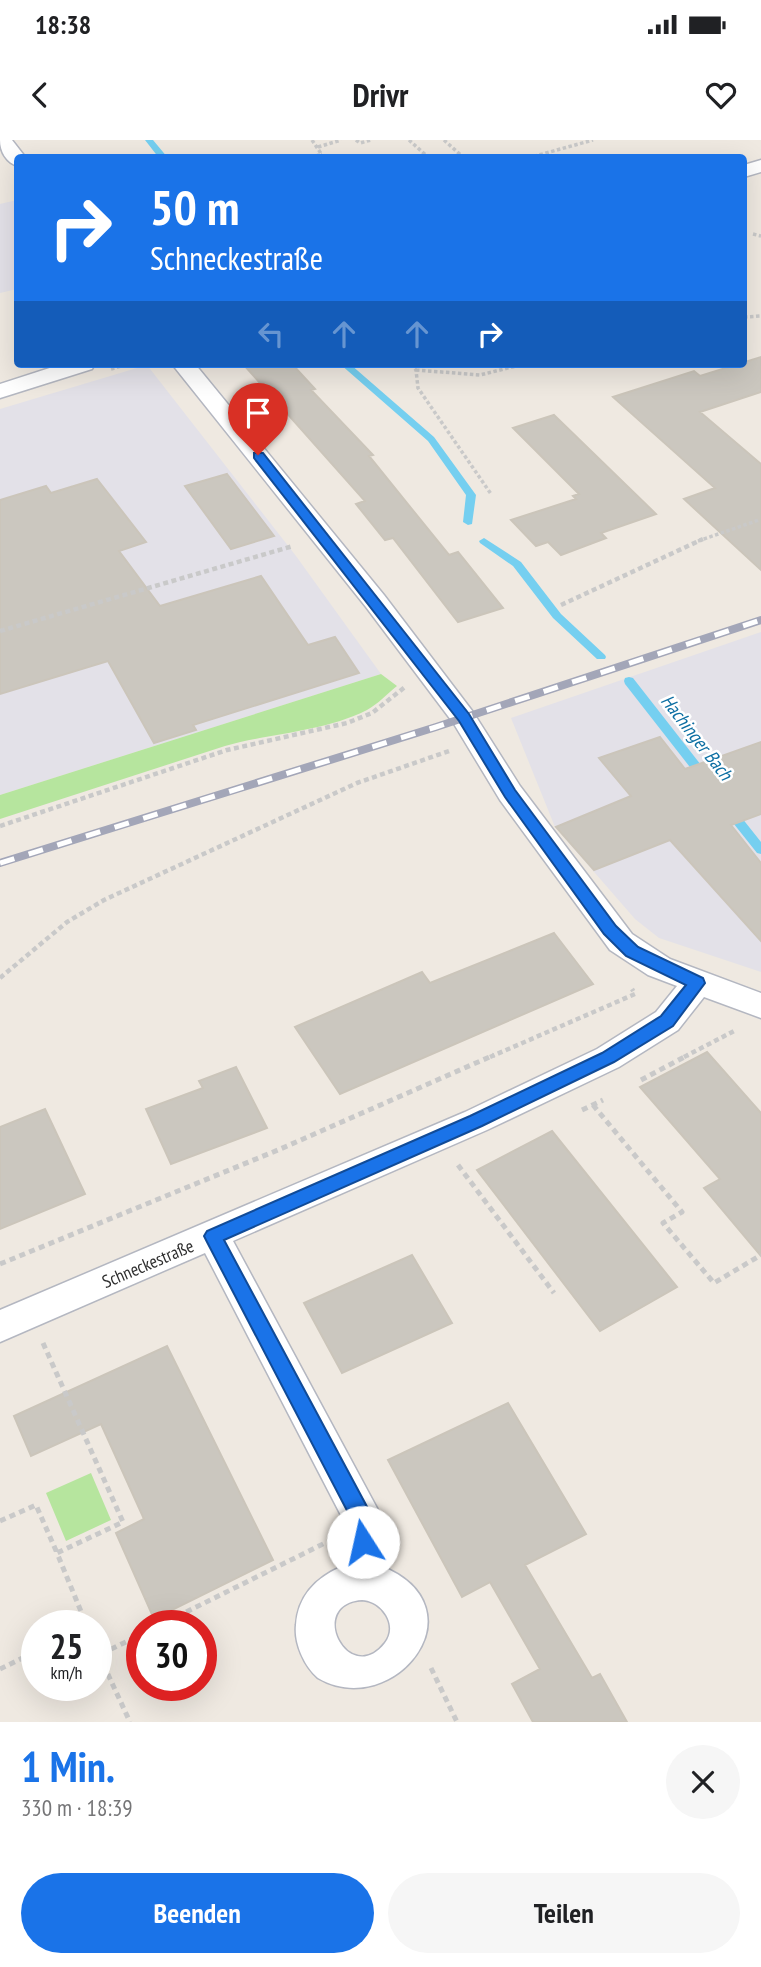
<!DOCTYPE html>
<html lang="de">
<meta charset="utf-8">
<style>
:root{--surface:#fff;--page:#f6f6f6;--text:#202124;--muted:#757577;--accent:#1a73e8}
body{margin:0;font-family:"PT Sans Narrow",sans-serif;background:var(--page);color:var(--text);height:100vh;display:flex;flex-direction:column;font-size:26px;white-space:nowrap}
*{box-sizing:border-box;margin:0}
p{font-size:23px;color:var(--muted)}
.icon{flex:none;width:38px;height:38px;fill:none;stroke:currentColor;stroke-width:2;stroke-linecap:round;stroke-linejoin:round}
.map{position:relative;height:1582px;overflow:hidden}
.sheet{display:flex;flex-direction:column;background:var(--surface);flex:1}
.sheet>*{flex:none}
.hud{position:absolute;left:14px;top:14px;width:733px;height:214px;border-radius:7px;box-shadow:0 7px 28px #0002;background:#1a73e8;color:#fff;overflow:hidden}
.speed{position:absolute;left:21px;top:1470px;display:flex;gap:14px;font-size:35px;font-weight:700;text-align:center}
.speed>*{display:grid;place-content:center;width:91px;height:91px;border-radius:50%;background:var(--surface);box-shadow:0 7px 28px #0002;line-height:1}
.speed small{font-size:18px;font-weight:400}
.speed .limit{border:10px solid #d22;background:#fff;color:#111}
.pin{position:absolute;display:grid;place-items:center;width:60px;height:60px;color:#fff;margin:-72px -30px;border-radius:50% 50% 50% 0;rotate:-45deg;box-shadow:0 0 7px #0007}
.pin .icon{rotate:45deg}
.me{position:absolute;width:77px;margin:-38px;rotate:350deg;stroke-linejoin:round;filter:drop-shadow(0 0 5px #0008)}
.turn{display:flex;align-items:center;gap:24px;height:147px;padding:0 21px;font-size:32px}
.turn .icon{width:91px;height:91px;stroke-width:2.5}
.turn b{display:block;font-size:49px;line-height:60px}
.lanes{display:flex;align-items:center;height:66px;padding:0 21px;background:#0003;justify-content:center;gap:35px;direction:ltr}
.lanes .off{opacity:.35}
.round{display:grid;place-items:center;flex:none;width:74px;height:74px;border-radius:37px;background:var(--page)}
.summary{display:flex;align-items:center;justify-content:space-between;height:119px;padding:0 21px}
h1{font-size:42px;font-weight:700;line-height:52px;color:var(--accent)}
.cta{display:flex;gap:14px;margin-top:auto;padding:14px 21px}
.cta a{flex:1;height:80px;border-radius:42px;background:var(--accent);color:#fff;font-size:28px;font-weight:700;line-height:80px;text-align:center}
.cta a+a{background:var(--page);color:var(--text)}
.status{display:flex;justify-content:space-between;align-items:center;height:49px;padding:0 35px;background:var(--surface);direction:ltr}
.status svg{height:19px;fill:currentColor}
header{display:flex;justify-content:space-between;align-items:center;height:91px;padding:0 21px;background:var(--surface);font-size:32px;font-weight:700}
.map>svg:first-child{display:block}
.industrial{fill:#e3e1e8}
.green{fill:#b6e59e}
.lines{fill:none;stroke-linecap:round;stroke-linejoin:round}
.stream{fill:#75cff0;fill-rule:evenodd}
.building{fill:#cbc7bf;stroke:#cbc5ba;stroke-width:2}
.street-casing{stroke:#b4b7c1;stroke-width:3}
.path-far2{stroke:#c9c9c9;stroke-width:3.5;stroke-dasharray:3.5 2.5;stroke-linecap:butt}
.path-far1{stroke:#c9c9c9;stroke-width:4.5;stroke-dasharray:5 3.5;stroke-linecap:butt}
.path{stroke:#c9c9c9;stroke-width:5;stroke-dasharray:6 4.5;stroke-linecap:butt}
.street{fill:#fff;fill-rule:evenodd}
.rail-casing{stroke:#a3a6b8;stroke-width:8}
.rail{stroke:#fff;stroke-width:5;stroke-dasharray:15;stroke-linecap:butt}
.route{fill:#1a73e8;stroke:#114b97;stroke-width:2}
.labels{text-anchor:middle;stroke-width:5;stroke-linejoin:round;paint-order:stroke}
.street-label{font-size:18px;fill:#2e2e2e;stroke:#fff}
.water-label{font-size:19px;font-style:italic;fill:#0d6fa3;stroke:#fff}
</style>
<div class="status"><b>18:38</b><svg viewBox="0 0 49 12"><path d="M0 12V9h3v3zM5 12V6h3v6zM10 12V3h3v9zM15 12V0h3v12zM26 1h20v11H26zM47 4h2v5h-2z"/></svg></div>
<header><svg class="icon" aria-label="back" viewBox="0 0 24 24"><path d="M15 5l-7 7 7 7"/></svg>Drivr<svg class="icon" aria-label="heart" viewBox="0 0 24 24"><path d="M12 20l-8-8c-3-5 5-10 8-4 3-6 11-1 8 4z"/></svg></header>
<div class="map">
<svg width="761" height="1582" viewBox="0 0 761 1582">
<rect width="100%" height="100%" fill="#efe9e1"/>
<path class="industrial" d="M 17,60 L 17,149 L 0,153 L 0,64 Z
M 147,225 L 296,416 L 381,534 L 0,655 L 0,269 Z
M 761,492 L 761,832 L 659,798 L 635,779 L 555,687 L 511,578 Z"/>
<path class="green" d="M 381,534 L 397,546 C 387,554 378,564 367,570 C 323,592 271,593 225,606 L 0,679 L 0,655 Z
M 91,1333 L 111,1380 L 66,1401 L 46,1353 Z"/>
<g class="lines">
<path class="stream" d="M 145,0 L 153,0 L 168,18 L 159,18 Z
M 340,224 L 350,224 L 434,297 L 476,355 L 472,384 L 468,385 L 463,382 L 466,355 L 428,301 Z
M 484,398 L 521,422 L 561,474 L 605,515 L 606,517 L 605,519 L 597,519 L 553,478 L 513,426 L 480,403 L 479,401 Z
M 629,537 L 633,538 L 708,634 L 710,637 L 708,640 L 700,640 L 625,544 L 624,541 L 625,538 Z
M 730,667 L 734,668 L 761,702 L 761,714 L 757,713 L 726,674 L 724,671 Z"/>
</g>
<path class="building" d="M 761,217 L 761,252 L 700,272 L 761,324 L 761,430 L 684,359 L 715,348 L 613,257 L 694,231 L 700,236 Z
M 243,224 L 292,224 L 315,249 L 311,250 L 373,315 L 369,316 L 449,415 L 458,412 L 503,468 L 458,482 L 393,398 L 385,400 L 356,364 L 365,361 Z
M 554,275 L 656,374 L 601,393 L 606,398 L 561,415 L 548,402 L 536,406 L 511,380 L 576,359 L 573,356 L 579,354 L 513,288 Z
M 227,334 L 274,396 L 231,409 L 185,346 Z
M 97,339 L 146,402 L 119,411 L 160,466 L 261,436 L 308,505 L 335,497 L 359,533 L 193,585 L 196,590 L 154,603 L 108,521 L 0,554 L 0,360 L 46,346 L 51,353 Z
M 660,597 L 685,629 L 761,602 L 761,674 L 731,685 L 761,723 L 761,801 L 670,700 L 594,730 L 556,687 L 631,656 L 599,618 Z
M 554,793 L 593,844 L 340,954 L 295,887 L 422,832 L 430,843 Z
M 707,912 L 761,973 L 761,1116 L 704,1048 L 720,1039 L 640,947 Z
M 236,927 L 267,988 L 171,1024 L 146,969 L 203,948 L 199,941 Z
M 45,969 L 85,1054 L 0,1089 L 0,987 Z
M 552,991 L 677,1147 L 600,1191 L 477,1030 Z
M 412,1115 L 452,1183 L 342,1233 L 304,1163 Z
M 167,1206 L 273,1420 L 154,1479 L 116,1393 L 144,1379 L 101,1284 L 31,1316 L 14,1276 Z
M 508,1263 L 586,1394 L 525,1425 L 592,1538 L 600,1534 L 627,1582 L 533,1582 L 512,1544 L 540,1529 L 490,1442 L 462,1457 L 388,1320 Z"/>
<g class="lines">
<defs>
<path id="street" d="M 0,0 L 12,0 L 26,18 L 18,18 L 18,26 C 6,23 0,11 0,0 Z
M 761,20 L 761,32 L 744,37 L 744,25 Z
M 62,224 L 95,224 L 92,229 L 0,258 L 0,244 Z
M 172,224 L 195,224 L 384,455 L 473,572 L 520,646 L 632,794 L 670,819 L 761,853 L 761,878 L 704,857 L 678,890 L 619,927 L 487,990 L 233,1101 L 378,1370 L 384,1383 L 381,1426 C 485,1468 393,1582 318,1538 C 304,1526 294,1503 296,1485 C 298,1455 317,1437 343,1426 L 346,1385 L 205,1113 L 0,1202 L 0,1170 L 465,972 L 597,909 L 656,872 L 677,846 L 648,835 L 610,810 L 500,660 L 454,584 L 366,467 ZM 362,1460 C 382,1461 399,1485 385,1503 C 349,1549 305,1464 362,1460 Z"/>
</defs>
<use href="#street" class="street-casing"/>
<path class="path-far2" d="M 312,0 L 324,18
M 356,0 L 360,3 L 371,0
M 409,0 L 429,18
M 444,0 L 464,18
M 318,7 L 341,0
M 310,18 L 322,14
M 528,18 L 593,0
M 753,94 L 761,96
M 744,177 L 761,176
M 411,224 L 416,230 L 418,248 L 491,354
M 111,229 L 128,224
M 416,230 L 480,235 L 524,224
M 698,401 L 759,380"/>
<path class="path-far1" d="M 561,465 L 703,399
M 0,491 L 293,406
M 0,686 L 227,610 L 347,583 L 372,573 L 405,547
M 0,838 L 67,782 L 104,760 L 357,643 L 449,611
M 490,917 L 635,854 L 632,849
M 684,917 L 736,890"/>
<path class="path" d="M 641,940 L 688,915
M 593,965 L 682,1072 L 663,1083 L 714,1143 L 761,1115
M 582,970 L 603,960
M 458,1025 L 554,1153
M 0,1124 L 278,1010 L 494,915
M 43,1203 L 123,1382 L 57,1413 L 87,1486
M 0,1381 L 36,1365 L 57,1413
M 158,1486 L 327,1402
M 96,1508 L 99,1515 L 142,1494
M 99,1515 L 130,1582
M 431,1528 L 457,1582
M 0,1529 L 37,1511"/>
<use href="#street" class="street"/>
<defs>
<path id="rail" d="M 0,723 L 436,587 L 761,480"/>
</defs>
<use href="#rail" class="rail-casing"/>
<use href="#rail" class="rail"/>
</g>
<path class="route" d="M 254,313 L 263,313 L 469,574 L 515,650 L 616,786 L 638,807 L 703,838 L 705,843 L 673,886 L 614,922 L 482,986 L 224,1100 L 372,1376 C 376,1386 375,1399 371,1409 L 363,1412 L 356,1409 L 353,1402 L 354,1384 L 207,1102 L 204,1096 L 207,1091 L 470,976 L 602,913 L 661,876 L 686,845 L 626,816 L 604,794 L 505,657 L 459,581 L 254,318 Z"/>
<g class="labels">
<g class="street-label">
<text transform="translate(148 1124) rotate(-23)" y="6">Schneckestraße</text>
</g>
<g class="water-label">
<text transform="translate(697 597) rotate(52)" y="7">Hachinger Bach</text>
</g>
</g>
</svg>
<div class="speed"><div>25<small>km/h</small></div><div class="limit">30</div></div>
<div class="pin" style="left:258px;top:315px;background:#d93025"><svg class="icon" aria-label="arrive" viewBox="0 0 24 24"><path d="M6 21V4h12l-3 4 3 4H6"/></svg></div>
<svg class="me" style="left:363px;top:1402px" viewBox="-20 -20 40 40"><circle r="19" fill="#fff"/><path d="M0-13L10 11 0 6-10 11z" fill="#1a73e8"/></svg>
<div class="hud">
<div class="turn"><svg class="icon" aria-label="right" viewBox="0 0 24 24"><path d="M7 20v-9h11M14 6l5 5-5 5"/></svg><div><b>50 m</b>Schneckestraße</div></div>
<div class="lanes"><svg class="icon off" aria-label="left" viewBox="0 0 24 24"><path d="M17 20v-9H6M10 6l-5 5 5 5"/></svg><svg class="icon off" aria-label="ahead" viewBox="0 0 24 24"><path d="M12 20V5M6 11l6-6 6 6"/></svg><svg class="icon off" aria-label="ahead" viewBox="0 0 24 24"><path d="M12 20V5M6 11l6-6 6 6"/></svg><svg class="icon" aria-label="right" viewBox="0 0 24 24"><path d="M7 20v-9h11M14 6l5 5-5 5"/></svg></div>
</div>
</div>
<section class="sheet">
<div class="summary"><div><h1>1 Min.</h1><p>330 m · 18:39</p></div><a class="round"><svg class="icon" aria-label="close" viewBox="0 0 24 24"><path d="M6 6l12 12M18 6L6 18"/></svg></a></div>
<div class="cta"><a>Beenden</a><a>Teilen</a></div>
</section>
